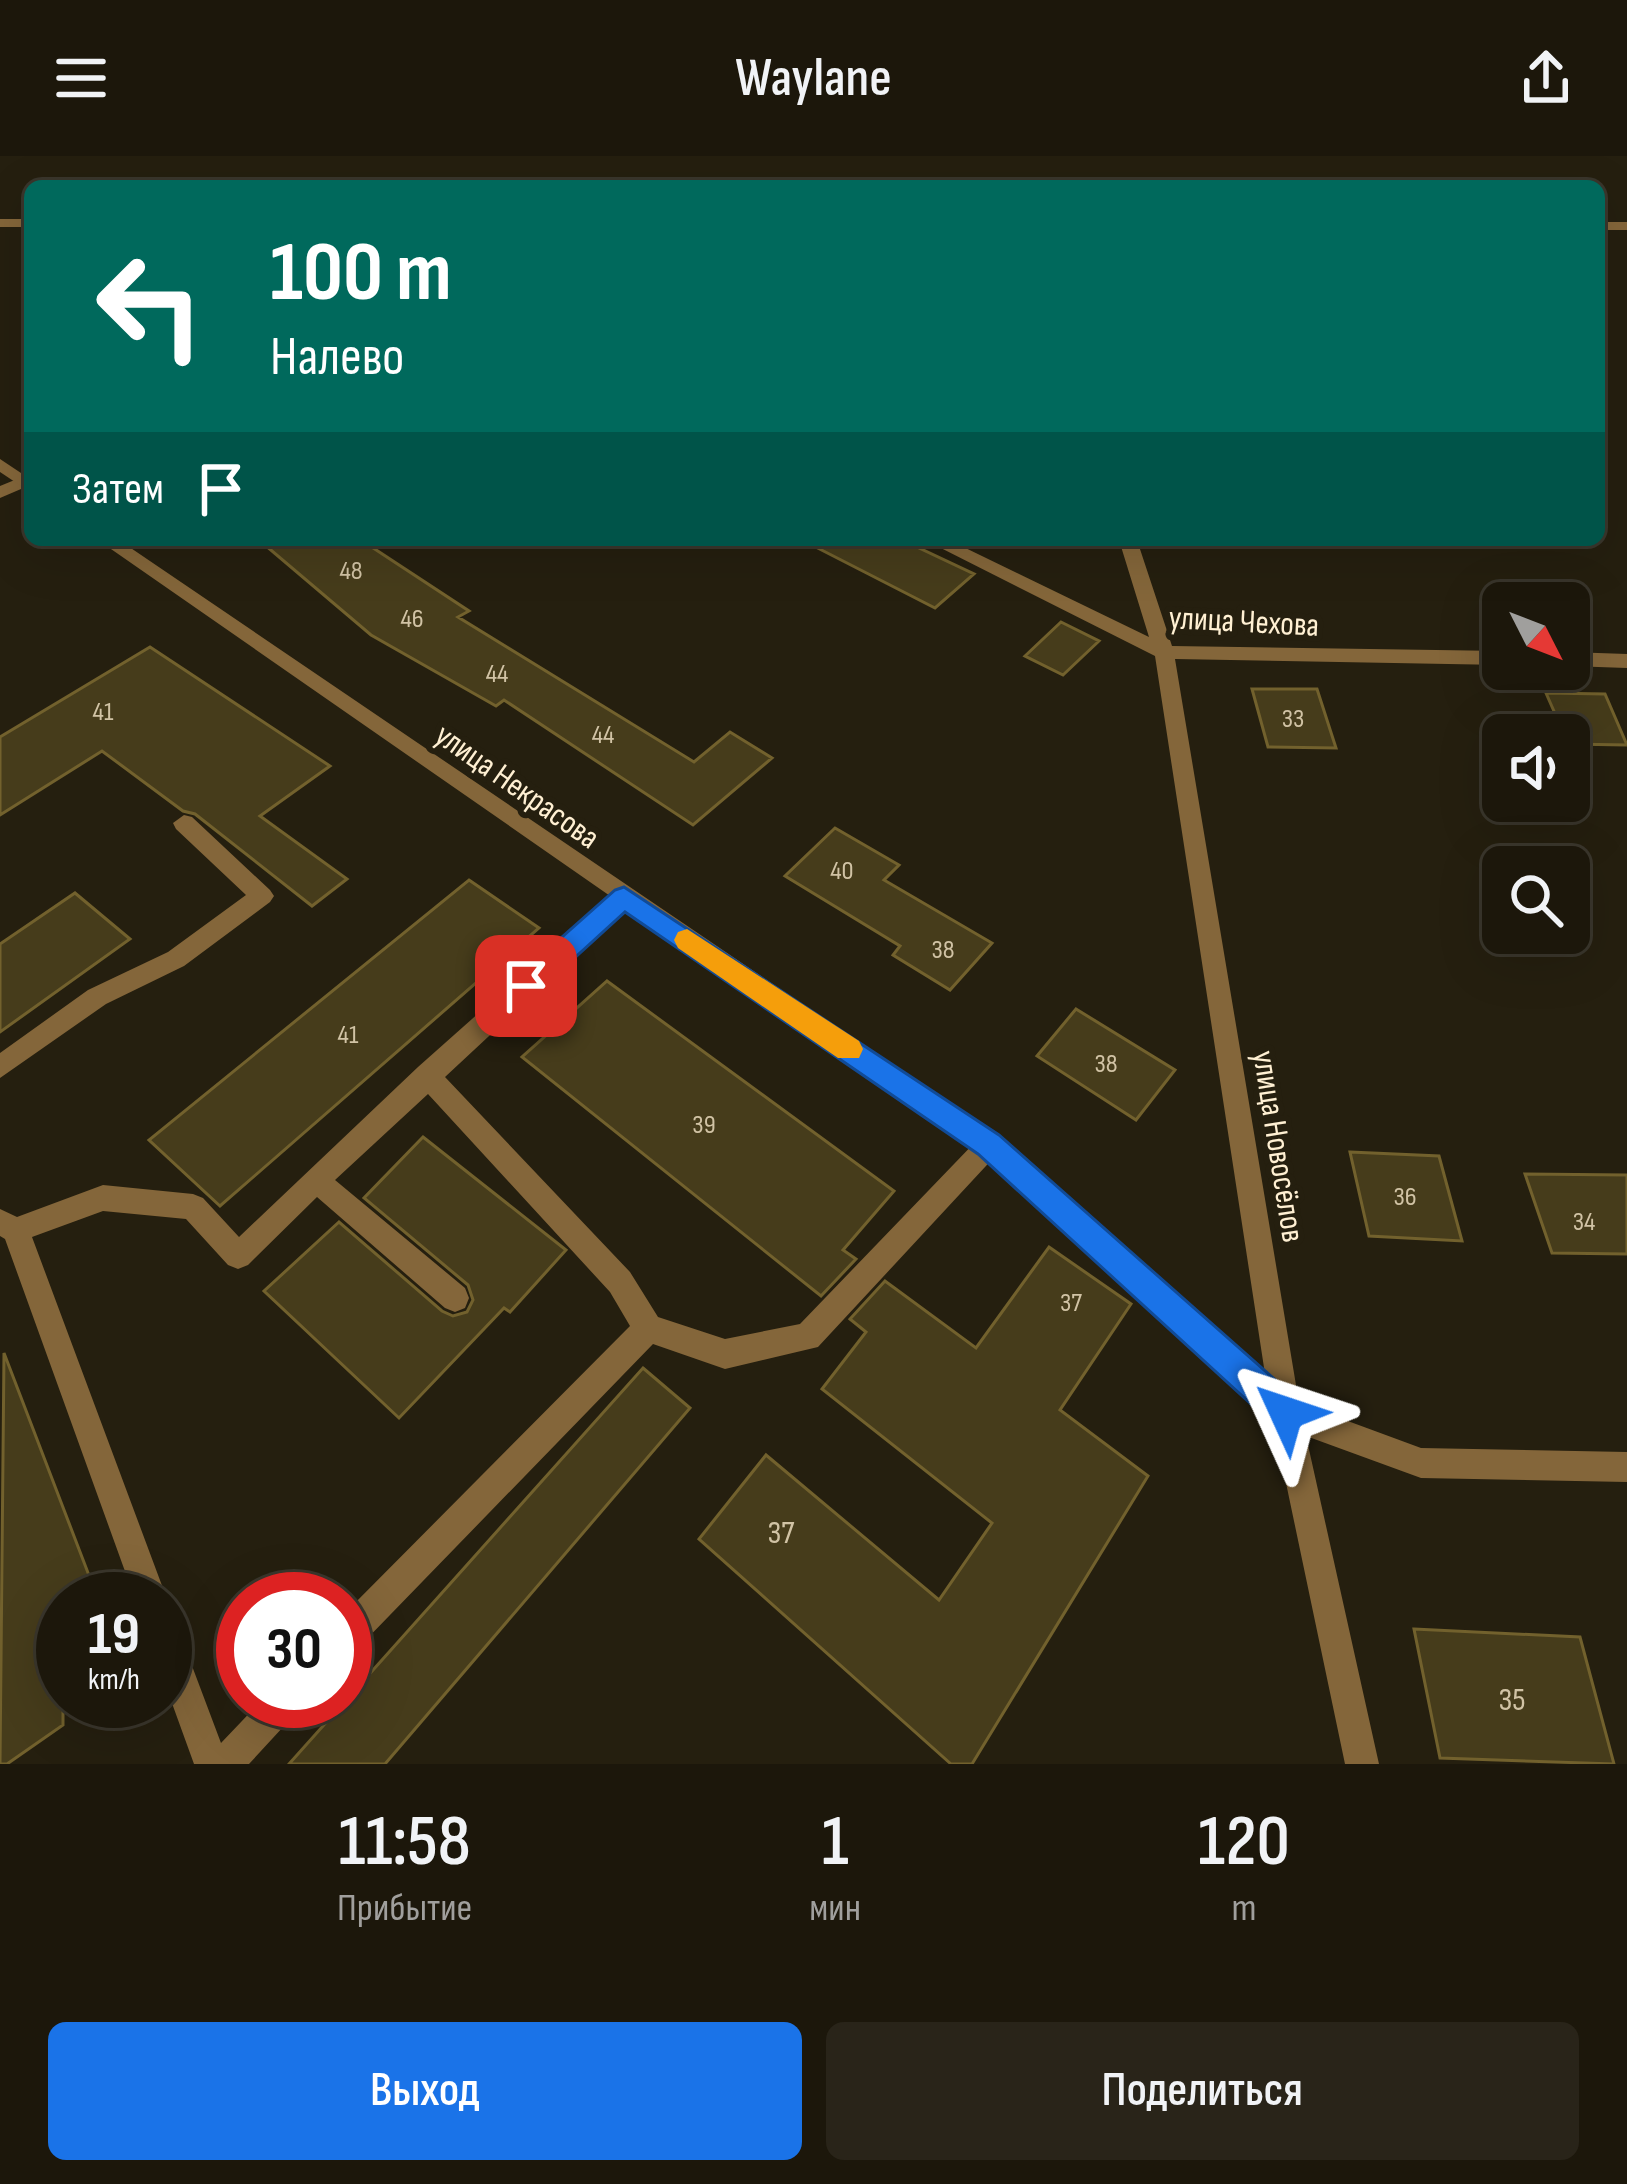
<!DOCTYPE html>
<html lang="ru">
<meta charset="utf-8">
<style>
:root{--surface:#1c170b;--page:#292419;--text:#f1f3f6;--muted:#a09f9d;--line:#3a362c;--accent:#1a73e8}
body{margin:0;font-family:"Sofia Sans Condensed",sans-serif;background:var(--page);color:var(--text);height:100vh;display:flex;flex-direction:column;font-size:45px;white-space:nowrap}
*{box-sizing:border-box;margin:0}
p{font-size:39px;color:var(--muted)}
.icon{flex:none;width:66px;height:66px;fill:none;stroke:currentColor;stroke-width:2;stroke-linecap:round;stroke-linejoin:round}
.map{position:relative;height:1608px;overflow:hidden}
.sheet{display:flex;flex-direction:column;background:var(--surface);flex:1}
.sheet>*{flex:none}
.guide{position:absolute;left:24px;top:24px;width:1581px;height:366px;border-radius:18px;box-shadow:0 12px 48px #0002,0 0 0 3px var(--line);background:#00695c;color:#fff;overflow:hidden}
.needle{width:78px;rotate:132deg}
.controls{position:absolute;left:1482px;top:426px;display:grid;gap:24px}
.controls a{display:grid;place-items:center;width:108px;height:108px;border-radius:18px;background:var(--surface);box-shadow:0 12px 48px #0002,0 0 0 3px var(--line);font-size:60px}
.speed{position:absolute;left:36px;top:1416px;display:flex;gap:24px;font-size:60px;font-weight:700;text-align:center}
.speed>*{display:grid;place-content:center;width:156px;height:156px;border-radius:50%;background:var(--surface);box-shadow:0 12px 48px #0002,0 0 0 3px var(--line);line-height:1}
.speed small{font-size:30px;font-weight:400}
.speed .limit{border:18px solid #d22;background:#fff;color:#111}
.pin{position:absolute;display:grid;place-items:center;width:102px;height:102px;color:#fff;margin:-51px;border-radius:24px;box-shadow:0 6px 18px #0006}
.me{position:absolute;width:132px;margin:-66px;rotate:312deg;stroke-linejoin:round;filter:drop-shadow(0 0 9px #0008)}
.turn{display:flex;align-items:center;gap:42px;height:252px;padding:0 48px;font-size:54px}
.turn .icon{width:156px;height:156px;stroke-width:2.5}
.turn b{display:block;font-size:84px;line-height:102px}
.then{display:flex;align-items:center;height:114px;padding:0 48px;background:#0003;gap:24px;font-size:45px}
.eta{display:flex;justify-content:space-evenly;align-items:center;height:204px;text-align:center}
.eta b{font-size:72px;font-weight:600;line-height:84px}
.cta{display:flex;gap:24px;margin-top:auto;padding:24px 48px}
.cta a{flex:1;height:138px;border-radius:18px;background:var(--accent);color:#fff;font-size:48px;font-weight:600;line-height:138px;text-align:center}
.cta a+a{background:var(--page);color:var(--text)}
header{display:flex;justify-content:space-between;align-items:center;height:156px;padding:0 48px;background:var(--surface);font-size:54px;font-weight:600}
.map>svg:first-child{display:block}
.building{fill:#463c1b;stroke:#72612d;stroke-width:3}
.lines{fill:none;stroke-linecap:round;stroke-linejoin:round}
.service{fill:#84663a;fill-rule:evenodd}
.minor{fill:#84663a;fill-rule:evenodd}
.route{fill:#1a73e8;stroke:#114b97;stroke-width:3}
.slow{fill:#f59e0b}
.labels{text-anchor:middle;stroke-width:12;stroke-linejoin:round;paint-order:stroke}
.number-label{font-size:27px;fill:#d1c3a5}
.street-label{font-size:33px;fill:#fff0d3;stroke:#251f0f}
.near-number-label{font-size:33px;fill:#d1c3a5}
</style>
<header><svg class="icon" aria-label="menu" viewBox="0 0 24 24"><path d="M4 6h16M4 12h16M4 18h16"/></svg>Waylane<svg class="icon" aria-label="share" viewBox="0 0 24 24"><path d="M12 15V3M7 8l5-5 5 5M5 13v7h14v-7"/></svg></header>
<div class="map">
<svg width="1627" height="1608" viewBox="0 0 1627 1608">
<rect width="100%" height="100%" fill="#251f0f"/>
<path class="building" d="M 259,384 L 361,384 L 469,455 L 458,461 L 694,606 L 730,576 L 772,602 L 693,669 L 504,544 L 496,550 L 371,479 Z
M 802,384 L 902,384 L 974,418 L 935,452 Z
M 1061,466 L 1099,485 L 1063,519 L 1025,500 Z
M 150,491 L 330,610 L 260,660 L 347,723 L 312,750 L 195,658 L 183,655 L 102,595 L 0,659 L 0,581 Z
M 1252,533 L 1317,533 L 1336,592 L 1268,591 Z
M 1546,537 L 1605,538 L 1627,589 L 1569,588 L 1569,578 L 1564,578 Z
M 835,672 L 899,709 L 884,724 L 992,787 L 950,834 L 893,799 L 900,790 L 785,720 Z
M 469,724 L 539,772 L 220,1050 L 149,984 Z
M 75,737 L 130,783 L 0,876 L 0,788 Z
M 607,825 L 894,1035 L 843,1094 L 856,1103 L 821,1140 L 522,901 Z
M 1076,853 L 1175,914 L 1136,964 L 1037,900 Z
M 423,981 L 566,1094 L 510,1156 L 504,1152 L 399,1262 L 264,1135 L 339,1066 L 442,1155 L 453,1160 L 467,1156 L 473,1144 L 468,1129 L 364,1042 Z
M 1350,996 L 1439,1000 L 1462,1085 L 1369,1080 Z
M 1525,1018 L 1627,1019 L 1627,1098 L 1552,1097 Z
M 1049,1091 L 1131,1148 L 1060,1254 L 1148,1320 L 972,1608 L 951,1608 L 699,1383 L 766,1299 L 939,1444 L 992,1367 L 822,1233 L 866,1176 L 850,1163 L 885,1125 L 976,1192 Z
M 4,1197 L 98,1443 L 63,1443 L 63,1569 L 7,1608 L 0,1608 Z
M 643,1212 L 690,1252 L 385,1608 L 289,1608 Z
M 1414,1473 L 1580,1481 L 1614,1608 L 1440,1602 Z"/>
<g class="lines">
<path class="service" d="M 22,321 L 28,322 L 28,330 L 0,342 L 0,330 Z
M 184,659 L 192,661 L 270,734 L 274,740 L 270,746 L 184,810 L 106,848 L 0,922 L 0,897 L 88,834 L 168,796 L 246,739 L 176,673 L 173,667 Z
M 624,732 L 632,735 L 636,741 L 632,747 L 445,921 L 630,1116 L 658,1161 L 725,1183 L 800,1168 L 980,981 L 989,977 L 998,981 L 1002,989 L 998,997 L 818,1191 L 725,1213 L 653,1188 L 357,1493 L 345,1498 L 345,1457 L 630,1170 L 610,1136 L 428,938 L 335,1024 L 465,1132 L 469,1142 L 465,1152 L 455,1156 L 445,1152 L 317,1041 L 248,1109 L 238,1113 L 228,1109 L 186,1063 L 103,1055 L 32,1081 L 167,1443 L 165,1449 L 165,1443 L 135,1443 L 5,1083 L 0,1080 L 0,1053 L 17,1061 L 103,1029 L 193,1038 L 203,1042 L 239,1081 L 418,911 L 616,735 Z
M 165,1465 L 177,1470 L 221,1587 L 261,1545 L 301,1545 L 296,1557 L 249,1608 L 194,1608 L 165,1528 Z"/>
<path class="minor" d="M 0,63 L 30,63 L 30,71 L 0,71 Z
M 1599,66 L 1627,66 L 1627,74 L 1599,74 Z
M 0,303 L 30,323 L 30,336 L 0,316 Z
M 98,384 L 119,384 L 998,981 L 1265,1218 L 1155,500 L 925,384 L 949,384 L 1149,481 L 1119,384 L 1137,384 L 1172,490 L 1503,495 L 1503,509 L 1175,503 L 1299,1247 L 1421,1292 L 1627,1296 L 1627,1326 L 1421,1322 L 1306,1280 L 1379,1608 L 1345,1608 L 1273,1265 L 980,997 Z
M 1569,496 L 1627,498 L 1627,512 L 1569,510 Z"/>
</g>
<path class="route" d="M 624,731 L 999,979 L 1299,1245 L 1304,1257 L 1299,1269 L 1286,1274 L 1274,1269 L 978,998 L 625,756 L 535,838 L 516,838 L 512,830 L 516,822 L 615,734 Z"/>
<path class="slow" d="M 687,773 L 859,885 L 863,893 L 859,902 L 838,902 L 678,792 L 674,784 L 678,776 Z"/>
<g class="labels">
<g class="number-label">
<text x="351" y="423">48</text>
<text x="412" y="471">46</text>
<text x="497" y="526">44</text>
<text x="103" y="564">41</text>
<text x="1293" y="571">33</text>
<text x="603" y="587">44</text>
<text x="842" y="723">40</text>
<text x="943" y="802">38</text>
<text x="348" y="887">41</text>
<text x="1106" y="916">38</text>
<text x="704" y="977">39</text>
<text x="1405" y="1049">36</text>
<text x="1584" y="1074">34</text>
<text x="1071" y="1155">37</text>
</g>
<g class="street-label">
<text transform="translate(1244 464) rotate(3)" y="12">улица Чехова</text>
<text transform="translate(518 629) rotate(35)" y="12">улица Некрасова</text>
<text transform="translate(1280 990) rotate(81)" y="12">улица Новосёлов</text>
</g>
<g class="near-number-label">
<text x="781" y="1387">37</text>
<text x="1512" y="1554">35</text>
</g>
</g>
</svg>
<div class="controls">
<a><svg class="needle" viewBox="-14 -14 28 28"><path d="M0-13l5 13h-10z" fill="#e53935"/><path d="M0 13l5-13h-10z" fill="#a09f9d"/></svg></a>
<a><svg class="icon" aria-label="sound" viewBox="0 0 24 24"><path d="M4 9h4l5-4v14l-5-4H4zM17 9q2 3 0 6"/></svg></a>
<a><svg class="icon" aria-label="search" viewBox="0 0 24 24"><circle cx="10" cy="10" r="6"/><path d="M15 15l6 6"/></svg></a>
</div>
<div class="speed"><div>19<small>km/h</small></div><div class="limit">30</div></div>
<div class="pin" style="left:526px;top:830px;background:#d93025"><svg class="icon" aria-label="arrive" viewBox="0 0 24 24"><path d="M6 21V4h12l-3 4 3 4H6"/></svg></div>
<svg class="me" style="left:1286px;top:1257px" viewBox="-20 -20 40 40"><path d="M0-17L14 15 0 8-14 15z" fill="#1a73e8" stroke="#fff" stroke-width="4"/></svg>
<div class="guide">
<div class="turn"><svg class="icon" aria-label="left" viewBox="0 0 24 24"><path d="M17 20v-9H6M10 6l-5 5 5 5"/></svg><div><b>100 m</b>Налево</div></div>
<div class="then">Затем<svg class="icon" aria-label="arrive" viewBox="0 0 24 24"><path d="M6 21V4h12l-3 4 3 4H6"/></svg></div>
</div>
</div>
<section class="sheet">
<div class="eta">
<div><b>11:58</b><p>Прибытие</p></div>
<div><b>1</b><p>мин</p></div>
<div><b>120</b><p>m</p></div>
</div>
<div class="cta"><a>Выход</a><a>Поделиться</a></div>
</section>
